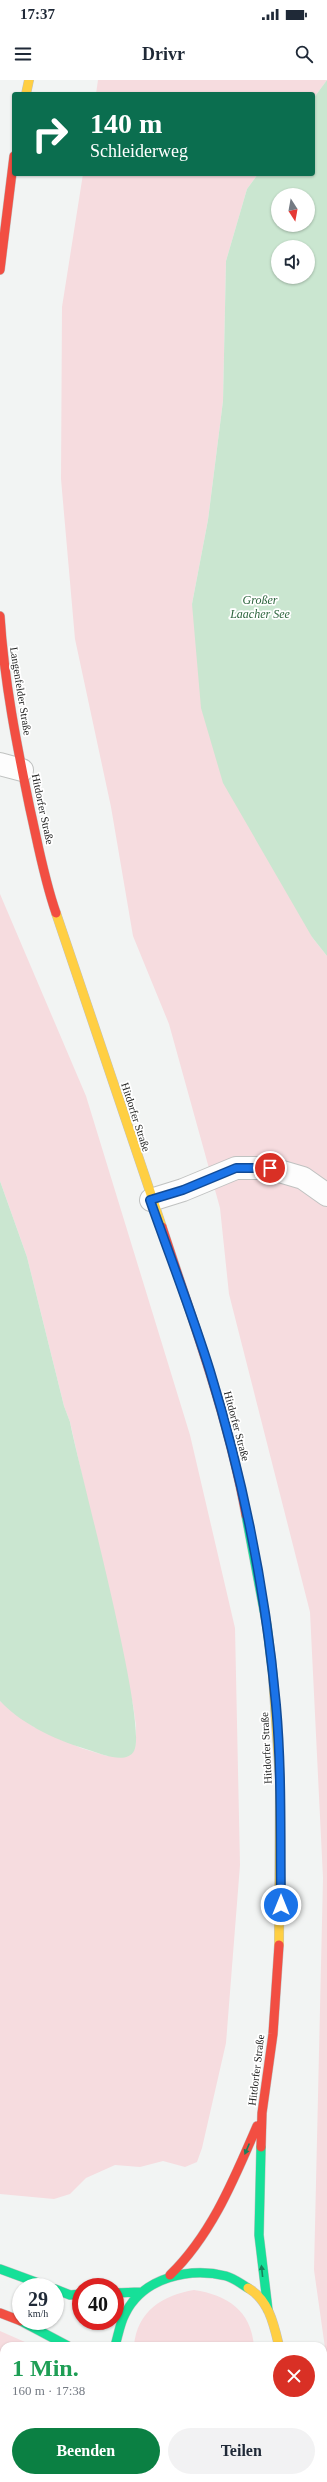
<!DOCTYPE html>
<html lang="de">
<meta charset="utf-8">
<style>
:root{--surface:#fff;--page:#f2f2f3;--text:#1f2937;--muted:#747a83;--accent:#0b8043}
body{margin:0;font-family:Georgia,serif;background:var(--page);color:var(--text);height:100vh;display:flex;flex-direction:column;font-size:15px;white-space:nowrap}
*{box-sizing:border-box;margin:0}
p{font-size:13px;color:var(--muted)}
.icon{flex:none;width:22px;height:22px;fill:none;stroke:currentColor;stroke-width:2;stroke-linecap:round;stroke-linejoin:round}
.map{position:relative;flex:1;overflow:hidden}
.drawer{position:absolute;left:0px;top:2262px;width:327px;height:140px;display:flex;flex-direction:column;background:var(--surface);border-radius:12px 12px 0 0;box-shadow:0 1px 3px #0004}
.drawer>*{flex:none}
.hud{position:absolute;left:12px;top:12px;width:303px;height:84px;border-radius:4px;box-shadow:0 1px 3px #0004;background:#0b6e4f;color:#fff;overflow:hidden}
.needle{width:26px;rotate:169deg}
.tools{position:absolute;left:271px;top:108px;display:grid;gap:8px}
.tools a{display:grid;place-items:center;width:44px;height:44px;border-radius:50%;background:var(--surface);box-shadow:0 1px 3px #0004;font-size:20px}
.speed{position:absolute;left:12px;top:2198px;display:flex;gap:8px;font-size:20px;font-weight:700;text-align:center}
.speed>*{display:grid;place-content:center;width:52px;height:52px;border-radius:50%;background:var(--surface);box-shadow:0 1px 3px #0004;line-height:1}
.speed small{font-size:10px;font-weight:400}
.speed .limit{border:6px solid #d22;background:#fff;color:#111}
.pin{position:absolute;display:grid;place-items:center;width:34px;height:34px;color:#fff;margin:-17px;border:2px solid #fff;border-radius:50%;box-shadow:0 1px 4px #0007}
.me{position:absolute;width:44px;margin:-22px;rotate:0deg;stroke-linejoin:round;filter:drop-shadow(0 0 3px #0008)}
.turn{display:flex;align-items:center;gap:14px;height:84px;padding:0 12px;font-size:18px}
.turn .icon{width:52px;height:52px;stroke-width:2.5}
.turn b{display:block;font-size:28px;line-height:34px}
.round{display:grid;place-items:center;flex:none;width:42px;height:42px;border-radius:21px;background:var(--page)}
.summary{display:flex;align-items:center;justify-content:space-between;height:68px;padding:0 12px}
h1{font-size:24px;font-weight:700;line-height:30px;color:#1e9e55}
.action{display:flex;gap:8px;margin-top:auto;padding:8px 12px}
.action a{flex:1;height:46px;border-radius:24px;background:var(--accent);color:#fff;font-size:16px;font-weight:700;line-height:46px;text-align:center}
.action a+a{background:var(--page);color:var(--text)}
.status{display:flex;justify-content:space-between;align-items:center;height:28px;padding:0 20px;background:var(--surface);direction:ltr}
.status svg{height:11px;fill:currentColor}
header{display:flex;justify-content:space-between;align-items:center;height:52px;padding:0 12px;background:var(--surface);font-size:18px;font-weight:700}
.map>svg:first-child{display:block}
.green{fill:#f6dcdf}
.water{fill:#cae6d0;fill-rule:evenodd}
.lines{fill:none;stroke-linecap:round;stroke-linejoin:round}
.street-casing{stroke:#c0c2c1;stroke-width:24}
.fast-casing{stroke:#c0c2c1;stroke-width:10}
.slow-casing{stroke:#c0c2c1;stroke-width:10}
.jam-casing{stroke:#c0c2c1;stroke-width:10}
.street{stroke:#fdfdfd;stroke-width:22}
.fast{stroke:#16e098;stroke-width:9}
.slow{stroke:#ffcf43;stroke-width:9}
.jam{stroke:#f24e42;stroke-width:9}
.oneway{fill:#1a805b}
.route-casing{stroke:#114b97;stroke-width:10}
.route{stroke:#1a73e8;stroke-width:7}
.labels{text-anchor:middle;stroke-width:3.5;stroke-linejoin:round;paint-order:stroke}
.street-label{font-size:11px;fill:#1e1f1e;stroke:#fff}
.water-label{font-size:12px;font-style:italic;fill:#2d653d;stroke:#fff}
</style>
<div class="status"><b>17:37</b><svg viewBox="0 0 49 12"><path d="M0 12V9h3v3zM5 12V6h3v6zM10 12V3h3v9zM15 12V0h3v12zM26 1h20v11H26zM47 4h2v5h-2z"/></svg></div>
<header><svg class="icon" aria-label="menu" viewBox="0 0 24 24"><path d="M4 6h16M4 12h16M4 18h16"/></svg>Drivr<svg class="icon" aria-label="search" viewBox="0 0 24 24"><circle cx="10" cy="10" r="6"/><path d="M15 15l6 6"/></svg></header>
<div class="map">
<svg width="327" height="2402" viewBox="0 0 327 2402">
<rect width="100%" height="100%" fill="#f2f4f3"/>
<path class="green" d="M 98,0 L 327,0 L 313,19 L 313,14 L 96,14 Z
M 83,94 L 258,94 L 247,109 L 226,181 L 223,321 L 208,440 L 192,524 L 312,857 L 327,876 L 327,2282 L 314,2190 L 323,1798 L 310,1532 L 229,1214 L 220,1128 L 169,944 L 133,856 L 111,727 L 75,559 L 61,399 L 62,227 Z
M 0,814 L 86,1016 L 190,1355 L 235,1548 L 240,1785 L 226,1963 L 202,2068 L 197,2082 L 185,2087 L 163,2081 L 140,2087 L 115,2085 L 86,2098 L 70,2114 L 54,2119 L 0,2114 L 0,1621 L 34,1647 L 81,1668 L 107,1676 L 135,1669 L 136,1646 L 133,1625 L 70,1342 L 64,1326 L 27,1177 L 0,1101 Z
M 194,2210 C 227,2215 251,2230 254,2266 L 134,2266 C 137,2231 163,2215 194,2210 Z
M 0,2251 L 34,2266 L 4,2266 L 4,2398 L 124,2398 L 124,2402 L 0,2402 Z
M 327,2287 L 327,2372 L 323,2381 L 323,2296 Z
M 262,2398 L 316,2398 L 314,2402 L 259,2402 Z"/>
<path class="water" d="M 327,0 L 327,876 L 312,857 L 223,703 L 201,628 L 192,524 L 208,440 L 223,321 L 226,181 L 247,109 L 258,94 L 313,94 L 313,19 ZM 278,115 L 308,115 L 308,145 L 278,145 ZM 278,167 L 308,167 L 308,197 L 278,197 Z
M 0,1101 L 27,1177 L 64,1326 L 70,1342 C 79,1389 149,1645 134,1671 C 127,1684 103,1675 92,1671 C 59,1661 25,1647 0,1621 Z"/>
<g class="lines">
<defs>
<path id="street" d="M 0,684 L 22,690
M 151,1120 L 183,1110 L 236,1088 L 269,1088 L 303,1098 L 327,1115"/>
<path id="fast" d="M 246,1435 L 267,1546 L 273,1596
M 261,2067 L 259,2155 L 268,2230
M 0,2189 L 49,2207
M 55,2209 L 70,2215 L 81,2214
M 115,2213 L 141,2212
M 21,2241 L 68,2266
M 115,2266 C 118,2256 120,2243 125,2234 C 143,2197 190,2187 226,2196 C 234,2198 241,2204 248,2208"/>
<path id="slow" d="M 26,14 L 29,0
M 56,833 L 162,1147
M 273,1596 L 280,1700 L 279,1865
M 248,2208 C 269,2220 274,2245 279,2266
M 196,2402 L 199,2398"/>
<path id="jam" d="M 0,190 L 14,76
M 0,536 C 4,601 17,666 30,729 C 38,764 44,799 56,833
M 162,1147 C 193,1242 228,1336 246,1435
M 261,2067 L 262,2033 L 273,1954 L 279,1865
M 170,2195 C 212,2154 234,2099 257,2046
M 0,2233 L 21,2241
M 147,2402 L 148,2398"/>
</defs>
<use href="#street" class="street-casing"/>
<use href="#fast" class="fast-casing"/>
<use href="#slow" class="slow-casing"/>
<use href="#jam" class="jam-casing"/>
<use href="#street" class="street"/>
<use href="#fast" class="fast"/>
<use href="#slow" class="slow"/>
<use href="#jam" class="jam"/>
</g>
<defs><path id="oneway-solid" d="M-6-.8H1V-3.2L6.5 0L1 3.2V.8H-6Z"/></defs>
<g class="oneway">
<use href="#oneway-solid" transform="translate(247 2069) rotate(113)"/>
<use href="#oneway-solid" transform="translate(262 2191) rotate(-96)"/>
</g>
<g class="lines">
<defs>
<path id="route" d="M 270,1088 L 236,1088 L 183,1110 L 150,1120 C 170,1177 192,1233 210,1291 C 243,1399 266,1513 276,1625 C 282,1691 280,1758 281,1825"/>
</defs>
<use href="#route" class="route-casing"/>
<use href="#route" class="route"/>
</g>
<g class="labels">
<g class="street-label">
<text transform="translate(21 611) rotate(81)" y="4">Langenfelder Straße</text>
<text transform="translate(43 729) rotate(78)" y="4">Hitdorfer Straße</text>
<text transform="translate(136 1037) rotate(72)" y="4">Hitdorfer Straße</text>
<text transform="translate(237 1346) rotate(75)" y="4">Hitdorfer Straße</text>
<text transform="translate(266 1668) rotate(-93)" y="4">Hitdorfer Straße</text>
<text transform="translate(256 1990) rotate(-83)" y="4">Hitdorfer Straße</text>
</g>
<g class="water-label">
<text x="260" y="524">Großer<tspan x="260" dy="14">Laacher See</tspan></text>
</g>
</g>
</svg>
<div class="tools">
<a><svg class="needle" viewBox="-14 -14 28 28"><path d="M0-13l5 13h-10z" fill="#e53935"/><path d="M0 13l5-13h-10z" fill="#747a83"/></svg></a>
<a><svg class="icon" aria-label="sound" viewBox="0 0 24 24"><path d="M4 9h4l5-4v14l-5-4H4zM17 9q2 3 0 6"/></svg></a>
</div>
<div class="speed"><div>29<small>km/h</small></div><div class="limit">40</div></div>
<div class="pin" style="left:270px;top:1088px;background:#d93025"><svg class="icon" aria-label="arrive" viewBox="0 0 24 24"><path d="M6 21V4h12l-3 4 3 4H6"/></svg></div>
<svg class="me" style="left:281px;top:1825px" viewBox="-20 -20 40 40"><circle r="17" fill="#1a73e8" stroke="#fff" stroke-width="3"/><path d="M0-11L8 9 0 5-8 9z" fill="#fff"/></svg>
<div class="hud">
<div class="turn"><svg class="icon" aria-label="right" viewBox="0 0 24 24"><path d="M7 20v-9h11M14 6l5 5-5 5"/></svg><div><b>140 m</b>Schleiderweg</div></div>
</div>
<section class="drawer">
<div class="summary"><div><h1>1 Min.</h1><p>160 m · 17:38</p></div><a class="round" style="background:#d93025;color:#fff"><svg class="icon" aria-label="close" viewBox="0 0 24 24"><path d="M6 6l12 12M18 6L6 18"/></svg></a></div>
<div class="action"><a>Beenden</a><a>Teilen</a></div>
</section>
</div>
